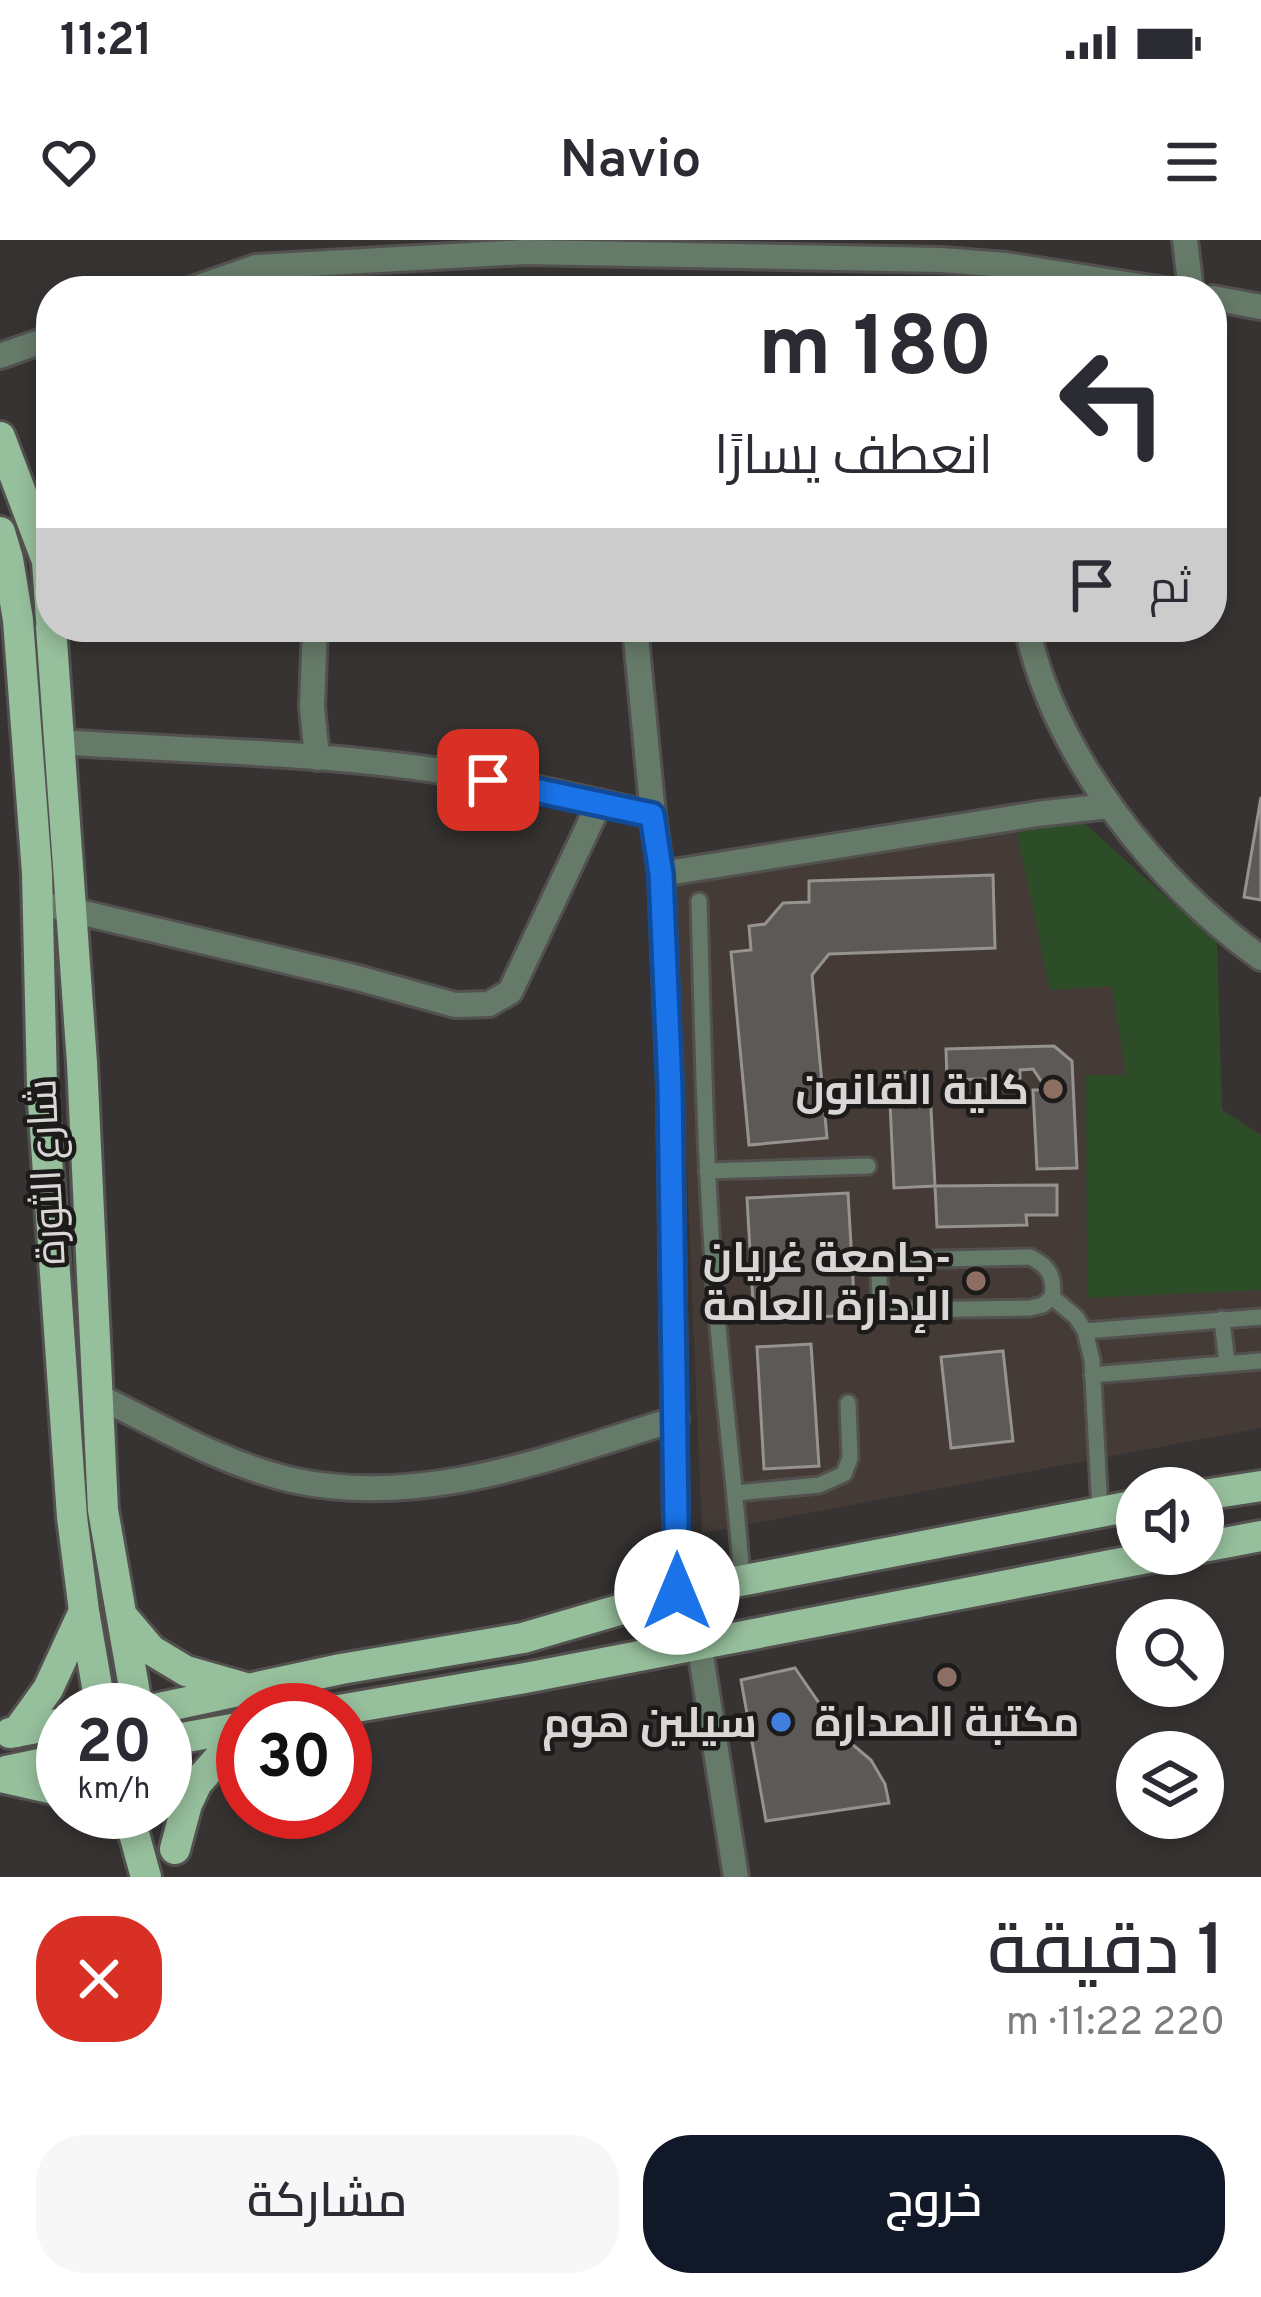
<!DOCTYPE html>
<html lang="ar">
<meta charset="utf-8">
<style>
:root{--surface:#fff;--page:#f7f7f7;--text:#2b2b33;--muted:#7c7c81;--accent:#111827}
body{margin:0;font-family:Overpass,Cairo,sans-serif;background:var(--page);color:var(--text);direction:rtl;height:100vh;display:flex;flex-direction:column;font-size:45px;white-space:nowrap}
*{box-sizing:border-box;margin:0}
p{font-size:39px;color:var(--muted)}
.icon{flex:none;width:66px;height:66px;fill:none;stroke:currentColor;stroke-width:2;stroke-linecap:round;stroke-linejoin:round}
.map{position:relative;height:1637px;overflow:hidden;direction:ltr}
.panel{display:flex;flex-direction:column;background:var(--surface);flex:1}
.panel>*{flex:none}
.banner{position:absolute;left:36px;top:36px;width:1191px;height:366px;border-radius:48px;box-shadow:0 6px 18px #0003;direction:rtl;background:#fff;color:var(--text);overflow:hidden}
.buttons{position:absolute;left:1116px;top:1227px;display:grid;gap:24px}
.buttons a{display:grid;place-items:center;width:108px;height:108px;border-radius:50%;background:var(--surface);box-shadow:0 6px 18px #0003;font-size:60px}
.speed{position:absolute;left:36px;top:1443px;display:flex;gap:24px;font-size:60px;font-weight:700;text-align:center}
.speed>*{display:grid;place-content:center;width:156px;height:156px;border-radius:50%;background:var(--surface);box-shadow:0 6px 18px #0003;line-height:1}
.speed small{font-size:30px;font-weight:400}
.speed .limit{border:18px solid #d22;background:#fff;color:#111}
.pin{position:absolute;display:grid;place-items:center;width:102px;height:102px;color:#fff;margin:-51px;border-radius:24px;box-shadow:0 6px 18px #0006}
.me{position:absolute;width:132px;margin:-66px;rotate:0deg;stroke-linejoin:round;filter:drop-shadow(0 0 9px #0008)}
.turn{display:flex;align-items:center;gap:42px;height:252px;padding:0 36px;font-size:54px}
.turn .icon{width:156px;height:156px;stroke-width:2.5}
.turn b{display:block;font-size:84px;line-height:102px}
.then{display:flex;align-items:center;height:114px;padding:0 36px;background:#0003;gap:24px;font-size:45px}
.round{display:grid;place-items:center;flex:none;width:126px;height:126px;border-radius:48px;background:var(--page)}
.summary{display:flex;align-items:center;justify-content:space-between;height:204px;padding:0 36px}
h1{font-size:72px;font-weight:600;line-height:90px}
.button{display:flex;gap:24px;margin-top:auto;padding:24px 36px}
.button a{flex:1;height:138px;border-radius:48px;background:var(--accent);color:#fff;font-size:48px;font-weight:600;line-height:138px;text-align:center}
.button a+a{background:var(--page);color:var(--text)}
.status{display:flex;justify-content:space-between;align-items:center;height:84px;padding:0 60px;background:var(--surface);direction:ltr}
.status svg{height:33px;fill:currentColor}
header{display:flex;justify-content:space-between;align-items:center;height:156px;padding:0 36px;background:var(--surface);font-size:54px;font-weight:600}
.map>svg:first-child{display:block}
.built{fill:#443b37}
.green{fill:#2c4d27}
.building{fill:#5c5957;stroke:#959290;stroke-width:3}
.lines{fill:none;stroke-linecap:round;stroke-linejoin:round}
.lane-casing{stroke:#535150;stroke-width:21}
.street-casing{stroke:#535150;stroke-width:30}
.primary-casing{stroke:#535150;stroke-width:36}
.lane{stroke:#667a69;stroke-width:15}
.street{stroke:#667a69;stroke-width:24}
.primary{stroke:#96bf9c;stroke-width:30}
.route-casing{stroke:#114b97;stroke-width:30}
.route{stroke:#1a73e8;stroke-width:21}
.education-dot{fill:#8d6e63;stroke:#1d1b1a;stroke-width:4.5}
.shop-dot{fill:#3f7fe0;stroke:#1d1b1a;stroke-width:4.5}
.labels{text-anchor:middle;stroke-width:9;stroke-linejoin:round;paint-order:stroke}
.poi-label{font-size:42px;font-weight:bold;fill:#d9d7d6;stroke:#1d1b1a;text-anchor:end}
.street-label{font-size:42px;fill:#d9d7d6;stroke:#1d1b1a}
</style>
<div class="status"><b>11:21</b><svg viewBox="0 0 49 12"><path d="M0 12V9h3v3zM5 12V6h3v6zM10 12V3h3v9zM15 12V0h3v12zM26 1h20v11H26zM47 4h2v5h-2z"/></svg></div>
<header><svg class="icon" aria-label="menu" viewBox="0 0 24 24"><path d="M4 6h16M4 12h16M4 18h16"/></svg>Navio<svg class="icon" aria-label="heart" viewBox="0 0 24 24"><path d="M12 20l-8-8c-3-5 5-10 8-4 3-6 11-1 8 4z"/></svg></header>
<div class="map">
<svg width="1261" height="1637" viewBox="0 0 1261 1637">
<rect width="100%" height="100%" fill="#363332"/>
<path class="built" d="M 1016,588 L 1217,703 L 1222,870 L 1261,894 L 1261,1188 L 702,1293 L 675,644 Z"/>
<path class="green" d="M 1082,581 L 1217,703 L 1222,870 L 1261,896 L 1261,1050 L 1087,1058 L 1086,835 L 1126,835 L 1112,746 L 1050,750 L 1016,588 Z"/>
<path class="building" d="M 1261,557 L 1261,660 L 1244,657 Z
M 993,635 L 995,708 L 829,714 L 812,735 L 827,898 L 749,905 L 731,712 L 751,710 L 749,686 L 765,684 L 783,663 L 809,662 L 809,641 Z
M 1054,806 L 1072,821 L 1077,928 L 1037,929 L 1033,850 L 1047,850 L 1033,829 L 1020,830 L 1020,838 L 947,840 L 946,809 Z
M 929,831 L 935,946 L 894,948 L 890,863 L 900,863 L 899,833 Z
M 1057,945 L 1057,975 L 1026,975 L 1027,985 L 937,987 L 935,946 Z
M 848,953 L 855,1075 L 754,1080 L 747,958 Z
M 811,1104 L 819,1226 L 764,1229 L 757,1107 Z
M 1003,1111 L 1013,1201 L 951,1208 L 941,1117 Z
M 795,1428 L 841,1495 L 871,1520 L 885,1544 L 889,1563 L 766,1581 L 741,1440 Z"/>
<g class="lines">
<defs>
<path id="lane" d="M 699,661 C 703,799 705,937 717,1074 C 724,1163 736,1251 742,1340
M 707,931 L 868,926
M 1030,1017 C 1049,1026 1055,1037 1052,1057 L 1043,1065 L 1030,1068 L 899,1070 L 887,1065 L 880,1058 L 879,1034 L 886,1026 L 899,1020 Z
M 1052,1057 L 1076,1077 L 1085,1091 L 1092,1120 L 1100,1271
M 1222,1079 L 1227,1124
M 1085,1091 L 1261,1077
M 1092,1135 L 1261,1121
M 736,1253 L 819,1245 L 844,1234 L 850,1218 L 848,1163"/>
<path id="street" d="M 1185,0 L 1191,51
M 187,51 L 256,27 L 524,12 L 941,20 L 1006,25 L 1171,51
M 1212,58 L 1261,67
M 0,116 L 51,98
M 315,387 L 312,467 L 317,518
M 635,387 L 653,575 L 661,634 L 670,847 L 677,1353
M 1027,387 C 1053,514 1157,644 1261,718
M 59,502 C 190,511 324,512 454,533 C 521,544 587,559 653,575
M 661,634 L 1037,574 L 1109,566
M 54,666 L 354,737 L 455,765 L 489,764 L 510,752 L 600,562
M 98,1156 C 161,1187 223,1224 292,1240 C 422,1269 552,1217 676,1179
M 699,1403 L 736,1637"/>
<path id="primary" d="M 0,197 L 47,321 L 51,380
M 0,292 L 8,319 L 18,380 L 37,633 L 42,847 L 72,1277 L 84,1371 L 101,1470
M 51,387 L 82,823 L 103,1270 L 138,1470
M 1203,1255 L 1261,1246
M 1203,1307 L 1261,1296
M 123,1377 L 151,1410 L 186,1431 L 242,1447
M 150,1470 L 341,1429 L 523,1398 L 677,1353 L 1137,1265
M 339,1470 L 525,1438 L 1168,1314
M 17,1492 L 48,1449 L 84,1371
M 10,1493 L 63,1483
M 165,1501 L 243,1487
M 6,1531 L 63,1519
M 0,1537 L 63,1551
M 128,1572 L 146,1637
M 175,1609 L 187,1564 L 197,1543 L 243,1491"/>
</defs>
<use href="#lane" class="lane-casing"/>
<use href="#street" class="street-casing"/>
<use href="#primary" class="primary-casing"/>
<use href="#lane" class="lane"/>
<use href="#street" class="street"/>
<use href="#primary" class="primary"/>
</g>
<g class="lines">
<defs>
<path id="route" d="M 488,540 L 652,575 L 661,634 L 670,847 L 677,1352"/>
</defs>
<use href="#route" class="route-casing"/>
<use href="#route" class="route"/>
</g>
<g class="education-dot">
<circle cx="1053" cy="849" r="12"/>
<circle cx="976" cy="1041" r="12"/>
<circle cx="947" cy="1437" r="12"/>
</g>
<circle class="shop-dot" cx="781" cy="1482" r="12"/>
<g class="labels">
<g class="poi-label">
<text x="1029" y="864">كلية القانون</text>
<text x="952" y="1032">جامعة غريان-<tspan x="952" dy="48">الإدارة العامة</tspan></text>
<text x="947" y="1496" text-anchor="middle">مكتبة الصدارة</text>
<text x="757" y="1497">سيلين هوم</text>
</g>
<g class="street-label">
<text transform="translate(45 932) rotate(-93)" y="15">شارع الثورة</text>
</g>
</g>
</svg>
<div class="buttons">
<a><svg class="icon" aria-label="sound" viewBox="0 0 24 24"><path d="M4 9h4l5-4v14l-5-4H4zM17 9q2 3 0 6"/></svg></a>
<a><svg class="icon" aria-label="search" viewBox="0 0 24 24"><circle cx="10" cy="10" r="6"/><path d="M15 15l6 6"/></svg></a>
<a><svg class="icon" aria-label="layers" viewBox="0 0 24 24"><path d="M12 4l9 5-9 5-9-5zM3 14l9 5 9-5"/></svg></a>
</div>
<div class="speed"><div>20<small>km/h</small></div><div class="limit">30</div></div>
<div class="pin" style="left:488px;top:540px;background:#d93025"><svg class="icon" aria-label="arrive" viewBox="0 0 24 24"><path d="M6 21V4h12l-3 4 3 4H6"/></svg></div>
<svg class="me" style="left:677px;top:1352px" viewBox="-20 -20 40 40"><circle r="19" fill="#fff"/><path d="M0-13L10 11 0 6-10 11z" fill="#1a73e8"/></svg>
<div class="banner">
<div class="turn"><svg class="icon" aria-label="left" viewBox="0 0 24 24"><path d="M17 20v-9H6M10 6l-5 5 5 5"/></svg><div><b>180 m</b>انعطف يسارًا</div></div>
<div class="then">ثم<svg class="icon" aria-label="arrive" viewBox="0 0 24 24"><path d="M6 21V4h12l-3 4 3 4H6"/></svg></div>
</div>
</div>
<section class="panel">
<div class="summary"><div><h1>1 دقيقة</h1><p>220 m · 11:22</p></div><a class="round" style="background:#d93025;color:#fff"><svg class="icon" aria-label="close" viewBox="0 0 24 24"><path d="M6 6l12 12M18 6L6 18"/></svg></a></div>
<div class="button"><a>خروج</a><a>مشاركة</a></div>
</section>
